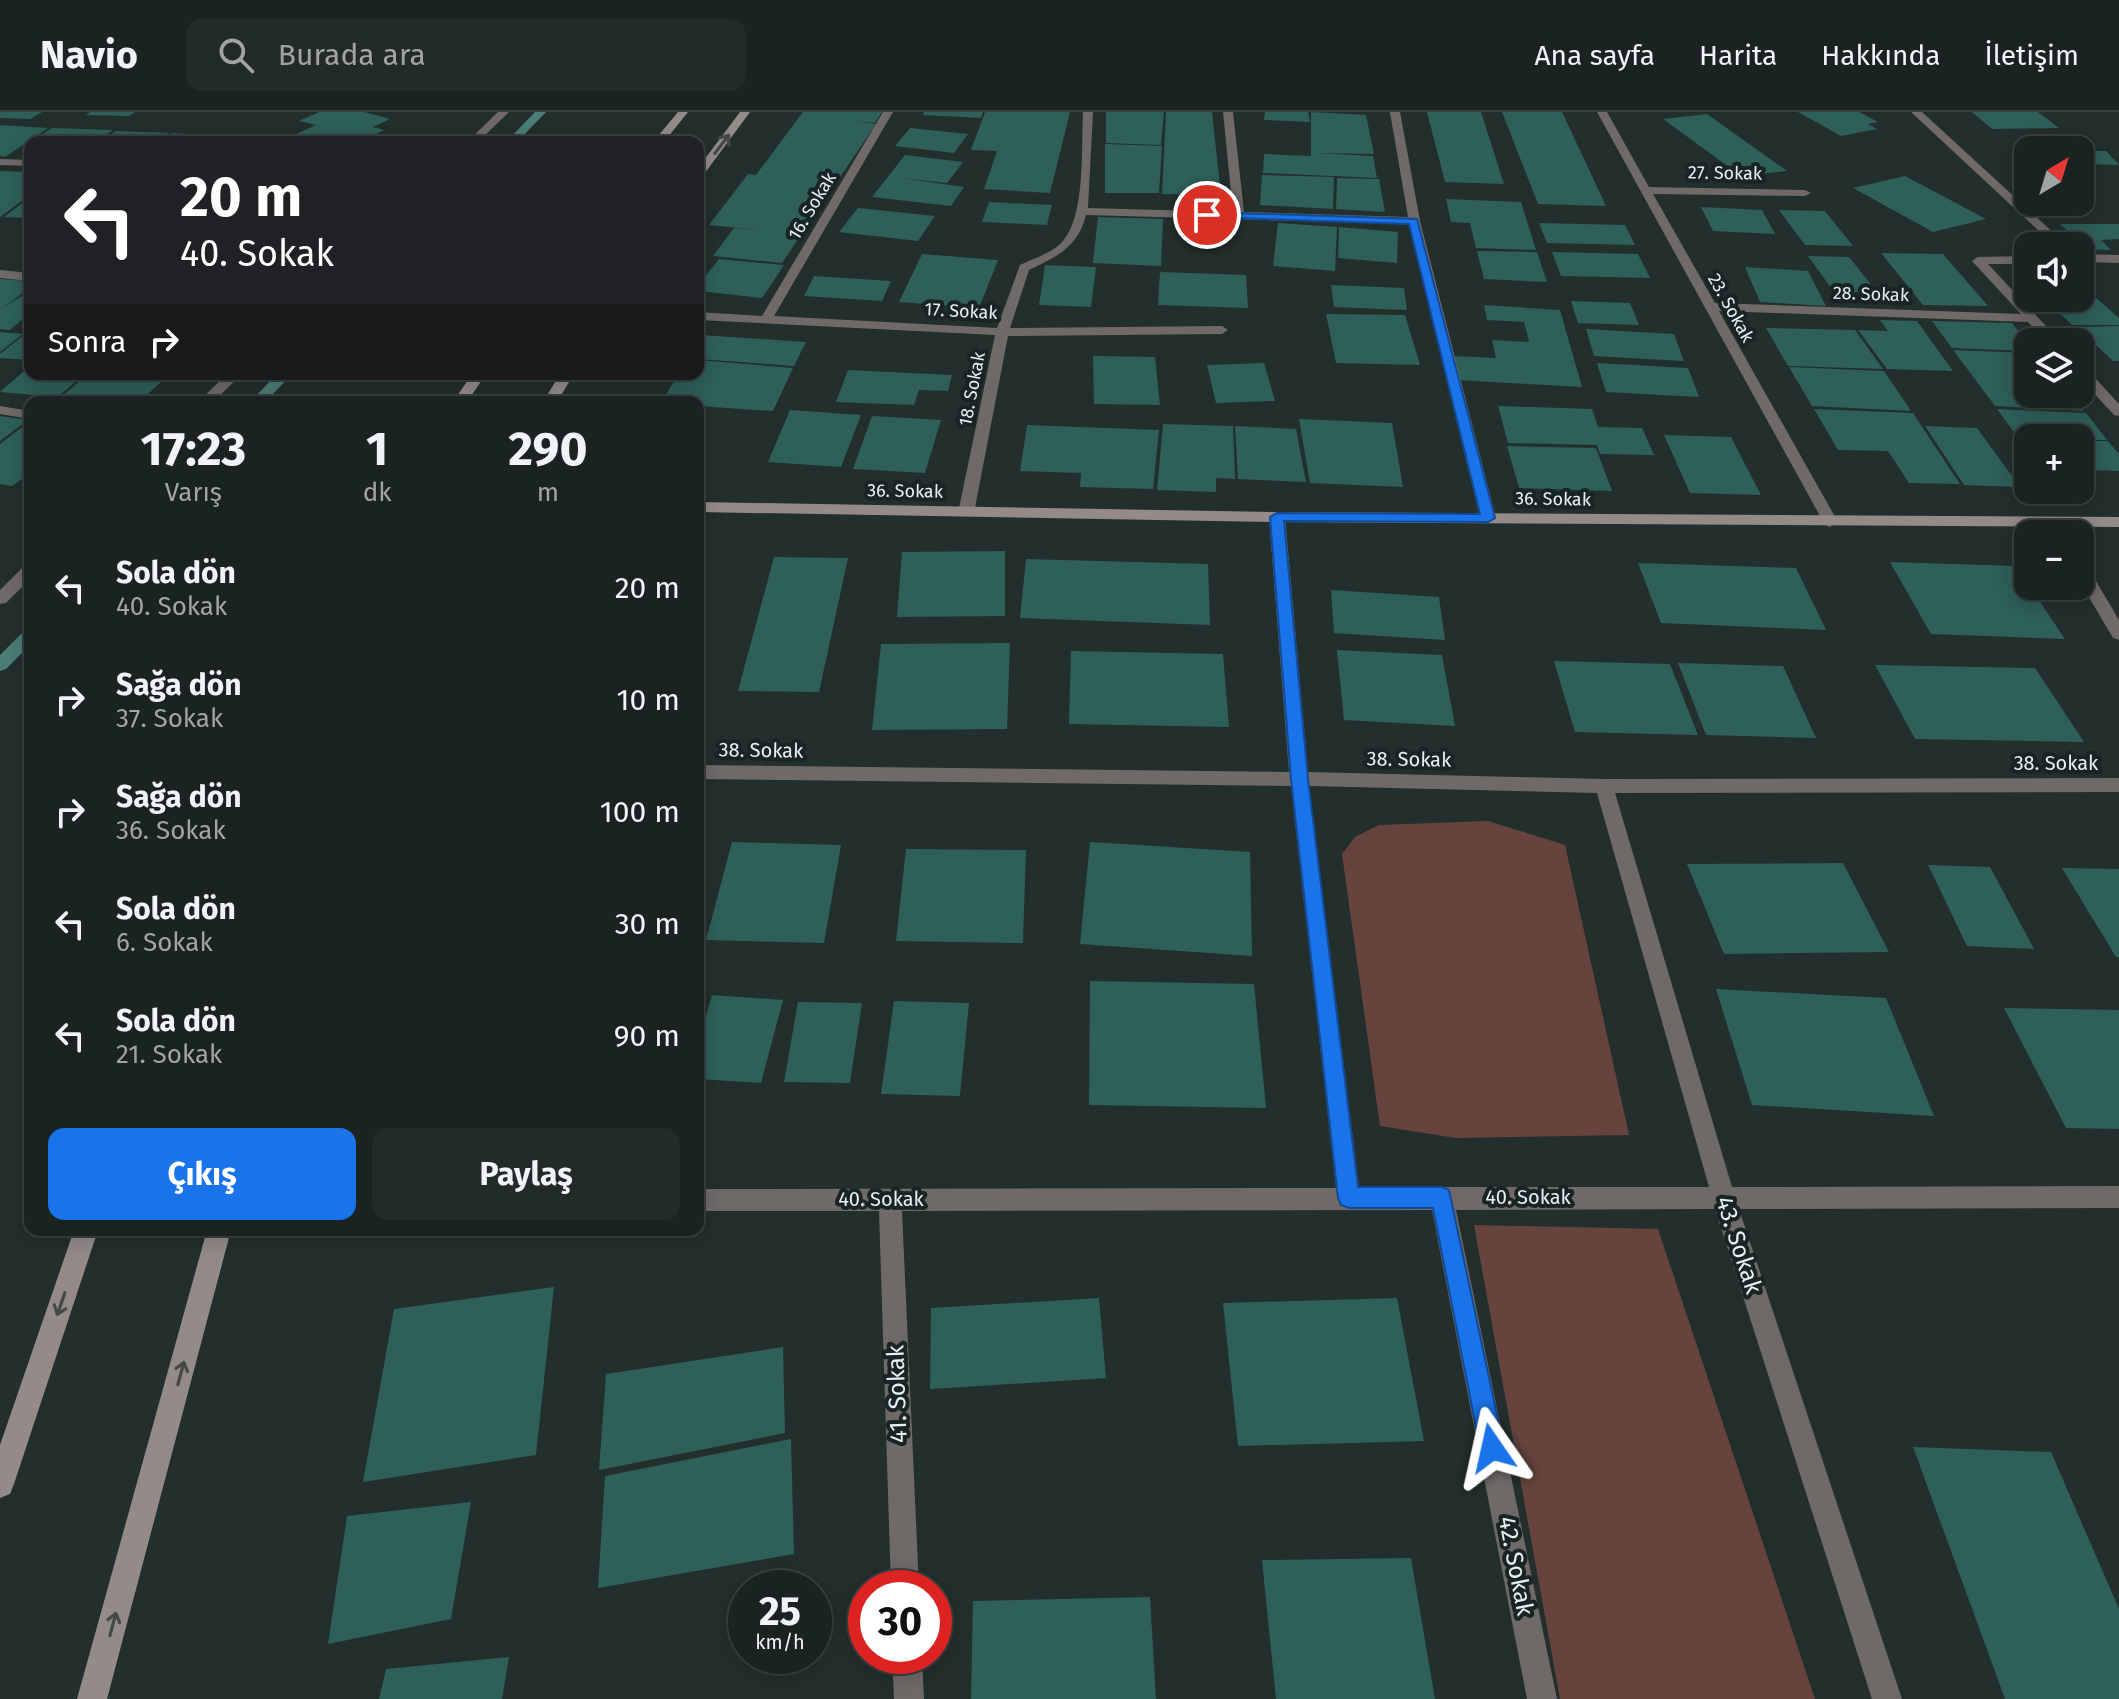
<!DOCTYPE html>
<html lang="tr">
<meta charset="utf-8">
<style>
:root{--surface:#1a2322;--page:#232b2a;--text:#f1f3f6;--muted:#9fa4a5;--line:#384040;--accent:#1a73e8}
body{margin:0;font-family:"Fira Sans",sans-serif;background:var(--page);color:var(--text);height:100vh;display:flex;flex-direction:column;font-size:30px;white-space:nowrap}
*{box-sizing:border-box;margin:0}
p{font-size:26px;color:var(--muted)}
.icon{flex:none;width:44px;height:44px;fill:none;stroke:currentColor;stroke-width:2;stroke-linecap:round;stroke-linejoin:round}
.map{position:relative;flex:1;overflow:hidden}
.side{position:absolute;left:24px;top:284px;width:680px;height:840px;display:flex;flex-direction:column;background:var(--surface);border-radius:16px;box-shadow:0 4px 20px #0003,0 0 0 2px var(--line)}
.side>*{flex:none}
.banner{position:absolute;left:24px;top:24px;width:680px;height:244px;border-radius:16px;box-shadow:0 4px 20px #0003,0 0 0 2px var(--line);background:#202124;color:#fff;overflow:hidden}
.needle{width:52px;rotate:38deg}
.fabs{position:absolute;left:2014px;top:24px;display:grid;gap:16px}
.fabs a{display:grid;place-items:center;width:80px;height:80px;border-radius:16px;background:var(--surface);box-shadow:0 4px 20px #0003,0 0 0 2px var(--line);font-size:40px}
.speed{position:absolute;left:728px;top:1458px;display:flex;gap:16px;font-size:40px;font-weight:700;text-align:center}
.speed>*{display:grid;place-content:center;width:104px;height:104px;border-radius:50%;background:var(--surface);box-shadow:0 4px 20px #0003,0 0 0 2px var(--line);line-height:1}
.speed small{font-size:20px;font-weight:400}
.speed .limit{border:12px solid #d22;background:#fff;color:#111}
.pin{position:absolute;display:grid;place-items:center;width:68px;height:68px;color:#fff;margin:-34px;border:4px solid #fff;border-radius:50%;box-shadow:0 2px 8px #0007}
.me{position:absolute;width:88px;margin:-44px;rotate:349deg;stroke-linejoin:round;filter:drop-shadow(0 0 6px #0008)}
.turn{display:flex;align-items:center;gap:28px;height:168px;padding:0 24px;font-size:36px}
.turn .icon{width:104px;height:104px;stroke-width:2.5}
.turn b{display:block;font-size:56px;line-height:68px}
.then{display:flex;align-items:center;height:76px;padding:0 24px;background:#0003;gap:16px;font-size:30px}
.eta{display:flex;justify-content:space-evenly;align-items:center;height:136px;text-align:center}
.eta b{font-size:48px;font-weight:700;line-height:56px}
.button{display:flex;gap:16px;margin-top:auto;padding:16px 24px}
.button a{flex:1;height:92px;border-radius:16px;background:var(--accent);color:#fff;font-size:32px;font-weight:700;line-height:92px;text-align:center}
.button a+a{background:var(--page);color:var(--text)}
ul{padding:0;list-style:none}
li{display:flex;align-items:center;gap:24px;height:112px;padding:0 24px}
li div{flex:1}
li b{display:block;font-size:30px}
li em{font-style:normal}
header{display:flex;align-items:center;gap:48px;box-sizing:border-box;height:112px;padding:0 40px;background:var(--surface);border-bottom:2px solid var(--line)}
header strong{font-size:38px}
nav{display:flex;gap:44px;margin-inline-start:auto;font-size:28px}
.search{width:560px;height:72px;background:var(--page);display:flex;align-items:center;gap:20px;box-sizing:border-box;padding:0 28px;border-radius:16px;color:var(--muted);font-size:30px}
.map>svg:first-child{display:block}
.green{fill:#66443d}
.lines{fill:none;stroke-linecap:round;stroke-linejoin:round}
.stream{fill:#4c7d77;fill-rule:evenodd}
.building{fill:#2e5f59}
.street{fill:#6f6968;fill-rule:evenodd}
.secondary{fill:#948b89;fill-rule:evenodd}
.oneway{stroke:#444947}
.route{fill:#1a73e8;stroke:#114b97;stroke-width:2}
.labels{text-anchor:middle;stroke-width:8;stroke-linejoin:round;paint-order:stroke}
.far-street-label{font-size:18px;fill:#e8f0ef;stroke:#192524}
.street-label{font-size:20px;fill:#e8f0ef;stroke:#192524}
.near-street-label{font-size:24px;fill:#e8f0ef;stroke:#192524}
</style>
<header>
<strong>Navio</strong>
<div class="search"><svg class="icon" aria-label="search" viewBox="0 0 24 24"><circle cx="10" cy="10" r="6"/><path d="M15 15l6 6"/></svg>Burada ara</div>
<nav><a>Ana sayfa</a><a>Harita</a><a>Hakkında</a><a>İletişim</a></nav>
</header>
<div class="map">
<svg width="2119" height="1587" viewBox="0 0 2119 1587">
<rect width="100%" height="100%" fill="#232f2d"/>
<path class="green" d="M 1488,709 L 1565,733 L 1629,1023 L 1456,1026 L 1380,1014 L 1342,742 L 1355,725 L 1379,713 Z
M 1474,1113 L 1658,1117 L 1815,1587 L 1560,1587 Z"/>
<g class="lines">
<path class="stream" d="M 535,0 L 546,0 L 517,30 L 506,30 Z
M 277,262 L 292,262 L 265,290 L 250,290 Z
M 30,517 L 30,533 L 6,557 L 0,559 L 0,543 L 24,519 Z"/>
</g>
<path class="building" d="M 0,0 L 42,0 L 30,7 L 0,6 Z
M 90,0 L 135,0 L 130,4 L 86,3 Z
M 319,0 L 364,0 L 390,7 L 373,15 L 384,18 L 360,30 L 279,30 L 316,13 L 299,9 Z
M 803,0 L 882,0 L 875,11 L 857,9 L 876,12 L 782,151 L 713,144 L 734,116 L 769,119 L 709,113 L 748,62 L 756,63 Z
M 924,0 L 983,0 L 981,6 L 923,3 Z
M 985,0 L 1070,0 L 1050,81 L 984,77 L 997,39 L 971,38 Z
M 1106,0 L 1164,0 L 1161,33 L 1106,31 Z
M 1166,0 L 1212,0 L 1221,83 L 1162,82 Z
M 1265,0 L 1308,0 L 1310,10 L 1264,8 Z
M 1311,0 L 1366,3 L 1374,42 L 1316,41 L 1373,44 L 1377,66 L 1263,61 L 1264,42 L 1311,44 Z
M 1427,0 L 1481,0 L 1504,72 L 1445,70 Z
M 1502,0 L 1562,0 L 1606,94 L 1538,92 Z
M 1798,0 L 1859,0 L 1878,10 L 1868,12 L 1877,17 L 1841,24 Z
M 1972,0 L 2038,0 L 2059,16 L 1992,17 Z
M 1707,2 L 1787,59 L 1741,64 L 1663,7 Z
M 0,13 L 48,16 L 5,45 L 0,44 Z
M 52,16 L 113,18 L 96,30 L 30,30 L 30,34 L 23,34 Z
M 910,16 L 968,22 L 954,41 L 895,34 Z
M 116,19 L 169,21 L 158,30 L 100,30 Z
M 172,21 L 222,24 L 214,30 L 161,30 Z
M 224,24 L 251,25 L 245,30 L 216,30 Z
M 1105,32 L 1162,34 L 1159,81 L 1105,81 Z
M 2080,39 L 2106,39 L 2119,53 L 2080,52 Z
M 905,43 L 963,50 L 947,71 L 902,66 L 964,75 L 951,94 L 872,85 Z
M 0,59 L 30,60 L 30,83 L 0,105 Z
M 1262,63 L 1334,65 L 1333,97 L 1260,93 Z
M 1905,64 L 1986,107 L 1933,120 L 1853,76 Z
M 1337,66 L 1379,67 L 1385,100 L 1336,97 Z
M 30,85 L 30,106 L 4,105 Z
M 1446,87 L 1521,90 L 1536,138 L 1476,136 L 1470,111 L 1451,110 Z
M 989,90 L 1052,93 L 1047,113 L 982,110 Z
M 1701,95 L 1762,98 L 1775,122 L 1713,119 Z
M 858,96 L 935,104 L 918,129 L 839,120 Z
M 1779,98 L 1825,99 L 1853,134 L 1805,133 Z
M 1098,105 L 1163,107 L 1161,154 L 1093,151 Z
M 1278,111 L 1337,115 L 1335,159 L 1273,154 Z
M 1539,111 L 1625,113 L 1635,133 L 1547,131 Z
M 2060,112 L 2119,112 L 2119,127 L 2101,128 L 2111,138 L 2087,137 Z
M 1339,115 L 1398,120 L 1397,151 L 1338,146 Z
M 1477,139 L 1537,140 L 1547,170 L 1484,167 Z
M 1552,140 L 1638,142 L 1650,166 L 1561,164 Z
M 1881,141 L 1943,142 L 1988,194 L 1923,193 Z
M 922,142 L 998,148 L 979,196 L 899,190 Z
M 1808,144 L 1849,145 L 1877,180 L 1834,180 Z
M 719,147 L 784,153 L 762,186 L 698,179 L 698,173 Z
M 1045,153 L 1096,155 L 1091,195 L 1039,193 Z
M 1745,155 L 1808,159 L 1826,194 L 1760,190 Z
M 1160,160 L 1246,163 L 1248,196 L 1158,193 Z
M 814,164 L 891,169 L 882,189 L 804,184 Z
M 0,167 L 30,169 L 30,176 L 2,196 L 30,179 L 30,201 L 10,218 L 0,217 Z
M 1331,173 L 1404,176 L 1407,198 L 1334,195 Z
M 2095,185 L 2119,206 L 2119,213 L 2072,213 L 2044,186 Z
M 1571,189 L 1630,191 L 1639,213 L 1578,211 Z
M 1484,193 L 1560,198 L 1582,275 L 1456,268 L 1451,244 L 1496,246 L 1492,228 L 1529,230 L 1524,210 L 1487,208 Z
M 1326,202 L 1405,203 L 1420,253 L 1336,251 Z
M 1880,208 L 1917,209 L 1953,259 L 1887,257 L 1858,218 L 1888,219 Z
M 1932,209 L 2012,211 L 2028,231 L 2028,239 L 1952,236 Z
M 2119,214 L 2119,249 L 2113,249 L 2077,215 Z
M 1766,216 L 1855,218 L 1883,257 L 1788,254 Z
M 1586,217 L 1674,222 L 1684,249 L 1594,244 Z
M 0,220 L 23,222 L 0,240 Z
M 25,222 L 30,222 L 30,248 L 0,246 L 0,242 Z
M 701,223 L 806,230 L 794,254 L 698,247 Z
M 1953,238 L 2028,241 L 2028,282 L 2070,282 L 2084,299 L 1995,294 Z
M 1093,244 L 1155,245 L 1160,293 L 1094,292 Z
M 698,248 L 793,256 L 773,299 L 698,294 L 698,290 L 662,290 L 678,262 L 698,262 Z
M 1264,251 L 1275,289 L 1216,291 L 1207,253 Z
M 1597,251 L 1688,256 L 1699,285 L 1606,280 Z
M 30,254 L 30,262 L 84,262 L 58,285 L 0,280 Z
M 1789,255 L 1884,259 L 1911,299 L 1812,294 Z
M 848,258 L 952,263 L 948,279 L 919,278 L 914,293 L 836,290 Z
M 88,262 L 170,262 L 139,290 L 61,285 Z
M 1498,294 L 1592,297 L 1598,315 L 1642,316 L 1654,343 L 1600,342 L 1597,333 L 1508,331 Z
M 1814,297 L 1913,301 L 1960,372 L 1909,371 L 1888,339 L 1838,338 Z
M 1997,297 L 2086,301 L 2107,328 L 2019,327 Z
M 790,298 L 861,303 L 841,355 L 768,350 Z
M 0,304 L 28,308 L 0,329 Z
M 872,304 L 941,308 L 925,361 L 853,357 Z
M 1299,307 L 1392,311 L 1403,375 L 1310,371 Z
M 30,309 L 30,361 L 12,374 L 0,372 L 0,332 Z
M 1163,312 L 1233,314 L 1235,367 L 1216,366 L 1216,380 L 1157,378 Z
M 1027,313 L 1159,318 L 1153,377 L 1080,375 L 1081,361 L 1020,359 Z
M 1235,314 L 1296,317 L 1306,370 L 1238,367 Z
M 1925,314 L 1977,316 L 2020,375 L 1964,373 Z
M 1664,323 L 1731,325 L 1761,383 L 1690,381 Z
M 2080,329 L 2108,329 L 2119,342 L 2119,359 L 2080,358 Z
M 1507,334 L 1596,336 L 1612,379 L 1519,376 Z
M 1005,439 L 1005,504 L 897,505 L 902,440 Z
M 774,445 L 848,446 L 819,580 L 738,579 Z
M 1026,447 L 1208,452 L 1210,513 L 1020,506 Z
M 1890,450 L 2016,454 L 2065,527 L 1931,522 Z
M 1638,451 L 1796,456 L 1826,518 L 1661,511 Z
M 1331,478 L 1439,485 L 1445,528 L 1334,521 Z
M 1010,531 L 1007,617 L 872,618 L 881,532 Z
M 1337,538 L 1442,543 L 1455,614 L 1344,608 Z
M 1071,539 L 1223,542 L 1229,615 L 1069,612 Z
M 1554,549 L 1670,552 L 1698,623 L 1575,620 Z
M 1678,551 L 1783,554 L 1816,626 L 1706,623 Z
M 1875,553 L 2035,556 L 2084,630 L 1915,627 Z
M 732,730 L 841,733 L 824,831 L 706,828 Z
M 1090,730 L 1250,740 L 1252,844 L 1080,832 Z
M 906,737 L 1026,738 L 1023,831 L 896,829 Z
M 1843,751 L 1889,840 L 1724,842 L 1687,752 Z
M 1928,753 L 1990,755 L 2034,837 L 1967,834 Z
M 2062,756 L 2119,757 L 2119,845 L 2116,845 Z
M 1090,869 L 1254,872 L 1266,996 L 1089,993 Z
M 1716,877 L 1886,886 L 1934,1004 L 1752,993 Z
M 712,883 L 783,888 L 761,971 L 698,967 L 698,933 Z
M 894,889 L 969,891 L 960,984 L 881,982 Z
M 798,890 L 862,891 L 850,971 L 784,970 Z
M 2004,896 L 2119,898 L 2119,1017 L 2066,1016 Z
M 554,1175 L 536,1343 L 363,1370 L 394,1197 Z
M 1099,1186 L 1106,1266 L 930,1277 L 931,1196 Z
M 1397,1186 L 1424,1329 L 1238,1334 L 1223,1191 Z
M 783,1235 L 785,1321 L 599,1358 L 606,1262 Z
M 791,1327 L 794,1442 L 598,1476 L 605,1364 Z
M 1913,1335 L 2051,1340 L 2119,1497 L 2119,1587 L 2005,1587 Z
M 471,1390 L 451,1507 L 328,1532 L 347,1404 Z
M 1411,1446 L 1435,1587 L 1276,1587 L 1262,1448 Z
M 1150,1485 L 1156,1587 L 971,1587 L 973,1489 Z
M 509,1545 L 502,1587 L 379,1587 L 386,1557 Z"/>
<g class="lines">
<path class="street" d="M 498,0 L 509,0 L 478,30 L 467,30 Z
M 883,0 L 893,0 L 774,204 L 997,216 L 1020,153 C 1034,146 1053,141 1063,129 C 1086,102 1081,35 1083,0 L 1093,0 L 1088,96 L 1233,100 L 1223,0 L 1233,0 L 1244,100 L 1408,105 L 1390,0 L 1400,0 L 1420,109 L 1496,406 L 1488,411 L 1480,406 L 1409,112 L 1086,103 C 1078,135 1058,144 1029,158 L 1010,216 L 1222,214 L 1228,218 L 1222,222 L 1008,224 L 974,401 L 971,404 L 961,404 L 958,401 L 995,223 L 698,208 L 698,200 L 762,204 Z
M 1597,0 L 1607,0 L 1649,75 L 1805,78 L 1811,81 L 1805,84 L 1653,82 L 1715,191 L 2021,202 L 1972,149 L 1978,145 L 2028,144 L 2028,152 L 1988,152 L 2061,230 L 2047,230 L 2028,210 L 1719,199 L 1838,410 L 1830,415 L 1825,413 Z
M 1911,0 L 1922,0 L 2068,134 L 2055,134 Z
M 0,47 L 30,48 L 30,54 L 0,53 Z
M 2080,142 L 2119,143 L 2119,151 L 2080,150 Z
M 0,158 L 30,161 L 30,169 L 0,166 Z
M 2080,254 L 2085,255 L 2119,292 L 2119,304 L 2114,303 L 2080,266 Z
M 227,262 L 242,262 L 213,290 L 198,290 Z
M 0,294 L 30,299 L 30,307 L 0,302 Z
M 1277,400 L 1285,405 L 1308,660 L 1604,667 L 2119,666 L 2119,680 L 1615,681 L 1732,1075 L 2119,1074 L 2119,1096 L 1739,1097 L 1902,1587 L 1872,1587 L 1715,1097 L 1456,1098 L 1557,1587 L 1527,1587 L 1432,1098 L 902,1099 L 919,1476 L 891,1476 L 879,1099 L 698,1099 L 698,1077 L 1336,1076 L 1291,674 L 698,667 L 698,653 L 1289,660 L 1269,405 ZM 1309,674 L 1597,681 L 1709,1075 L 1359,1075 Z
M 2053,406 L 2058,408 L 2068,422 L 2052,422 L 2045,411 Z
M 2080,451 L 2086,452 L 2119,508 L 2119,528 L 2113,526 L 2080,470 Z
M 30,453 L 30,467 L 6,491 L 0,492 L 0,478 L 24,454 Z
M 892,1544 L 922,1544 L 924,1587 L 894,1587 Z"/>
<path class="secondary" d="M 678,0 L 688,0 L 664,30 L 653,30 Z
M 740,0 L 750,0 L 702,65 L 698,66 L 698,56 Z
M 472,262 L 486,262 L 467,290 L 453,290 Z
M 560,262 L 574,262 L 557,290 L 543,290 Z
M 698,390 L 1277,400 L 2119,405 L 2119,415 L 1277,410 L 698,400 Z
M 74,1118 L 98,1118 L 14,1372 L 10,1382 L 0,1386 L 0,1333 Z
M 207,1118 L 231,1118 L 107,1587 L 77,1587 Z"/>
</g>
<defs><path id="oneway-shaft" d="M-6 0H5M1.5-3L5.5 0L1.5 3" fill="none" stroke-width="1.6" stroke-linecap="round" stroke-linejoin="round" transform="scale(2)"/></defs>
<g class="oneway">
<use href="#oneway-shaft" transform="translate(722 32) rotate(-53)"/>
<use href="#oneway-shaft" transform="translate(61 1192) rotate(109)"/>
<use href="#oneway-shaft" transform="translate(181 1261) rotate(-75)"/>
<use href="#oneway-shaft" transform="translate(113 1512) rotate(-75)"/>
</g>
<path class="route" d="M 1207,100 L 1417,107 L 1495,406 L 1488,410 L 1284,409 L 1308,667 L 1358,1075 L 1442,1075 L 1449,1078 L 1504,1336 L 1501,1345 L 1492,1349 L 1483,1345 L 1480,1336 L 1433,1096 L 1349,1096 L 1341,1093 L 1338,1086 L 1291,667 L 1270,405 L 1277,401 L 1480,402 L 1409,112 L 1204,105 L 1204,101 Z"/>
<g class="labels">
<g class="far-street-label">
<text transform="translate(1725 61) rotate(1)" y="6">27. Sokak</text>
<text transform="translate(812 94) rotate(-59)" y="6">16. Sokak</text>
<text transform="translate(1871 182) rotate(2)" y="6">28. Sokak</text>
<text transform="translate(1731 196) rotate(61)" y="6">23. Sokak</text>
<text transform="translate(961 199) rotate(3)" y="6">17. Sokak</text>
<text transform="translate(972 277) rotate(-79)" y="6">18. Sokak</text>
<text transform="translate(905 379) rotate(1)" y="6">36. Sokak</text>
<text transform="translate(1553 387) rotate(1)" y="6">36. Sokak</text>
</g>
<g class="street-label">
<text transform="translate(761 638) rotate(1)" y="7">38. Sokak</text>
<text transform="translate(1409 647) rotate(1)" y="7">38. Sokak</text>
<text x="2056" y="658">38. Sokak</text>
<text x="1528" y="1092">40. Sokak</text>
<text x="881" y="1094">40. Sokak</text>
</g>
<g class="near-street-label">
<text transform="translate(1739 1133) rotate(72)" y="8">43. Sokak</text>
<text transform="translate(897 1282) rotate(-92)" y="8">41. Sokak</text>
<text transform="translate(1516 1454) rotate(79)" y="8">42. Sokak</text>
</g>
</g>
</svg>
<div class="fabs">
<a><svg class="needle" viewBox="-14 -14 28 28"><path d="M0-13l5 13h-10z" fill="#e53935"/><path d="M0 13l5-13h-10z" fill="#9fa4a5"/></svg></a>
<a><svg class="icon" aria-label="sound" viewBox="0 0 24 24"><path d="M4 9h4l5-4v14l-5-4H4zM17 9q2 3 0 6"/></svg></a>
<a><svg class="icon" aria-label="layers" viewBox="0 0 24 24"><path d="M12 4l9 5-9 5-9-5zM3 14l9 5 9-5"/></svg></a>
<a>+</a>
<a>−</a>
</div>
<div class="speed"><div>25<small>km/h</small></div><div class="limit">30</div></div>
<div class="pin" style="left:1207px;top:103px;background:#d93025"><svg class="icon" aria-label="arrive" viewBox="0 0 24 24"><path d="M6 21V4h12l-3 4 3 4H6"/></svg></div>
<svg class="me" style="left:1492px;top:1336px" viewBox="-20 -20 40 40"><path d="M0-17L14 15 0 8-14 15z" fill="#1a73e8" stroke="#fff" stroke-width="4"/></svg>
<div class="banner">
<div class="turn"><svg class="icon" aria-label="left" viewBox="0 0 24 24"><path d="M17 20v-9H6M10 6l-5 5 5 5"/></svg><div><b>20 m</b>40. Sokak</div></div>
<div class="then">Sonra<svg class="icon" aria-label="right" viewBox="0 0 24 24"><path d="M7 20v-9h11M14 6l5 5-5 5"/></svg></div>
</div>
<section class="side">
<div class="eta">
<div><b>17:23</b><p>Varış</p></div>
<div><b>1</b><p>dk</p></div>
<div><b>290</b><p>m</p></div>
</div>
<ul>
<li><svg class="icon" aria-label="left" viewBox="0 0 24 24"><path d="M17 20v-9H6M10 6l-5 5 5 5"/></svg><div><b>Sola dön</b><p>40. Sokak</p></div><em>20 m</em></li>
<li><svg class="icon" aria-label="right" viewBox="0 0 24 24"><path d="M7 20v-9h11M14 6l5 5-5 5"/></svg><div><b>Sağa dön</b><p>37. Sokak</p></div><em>10 m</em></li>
<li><svg class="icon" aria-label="right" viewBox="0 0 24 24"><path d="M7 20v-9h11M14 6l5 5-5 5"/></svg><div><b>Sağa dön</b><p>36. Sokak</p></div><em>100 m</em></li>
<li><svg class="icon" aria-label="left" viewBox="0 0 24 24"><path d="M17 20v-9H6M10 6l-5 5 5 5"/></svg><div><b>Sola dön</b><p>6. Sokak</p></div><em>30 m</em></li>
<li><svg class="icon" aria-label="left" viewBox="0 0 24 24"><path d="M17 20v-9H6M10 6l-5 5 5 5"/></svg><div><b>Sola dön</b><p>21. Sokak</p></div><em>90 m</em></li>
</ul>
<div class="button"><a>Çıkış</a><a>Paylaş</a></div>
</section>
</div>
